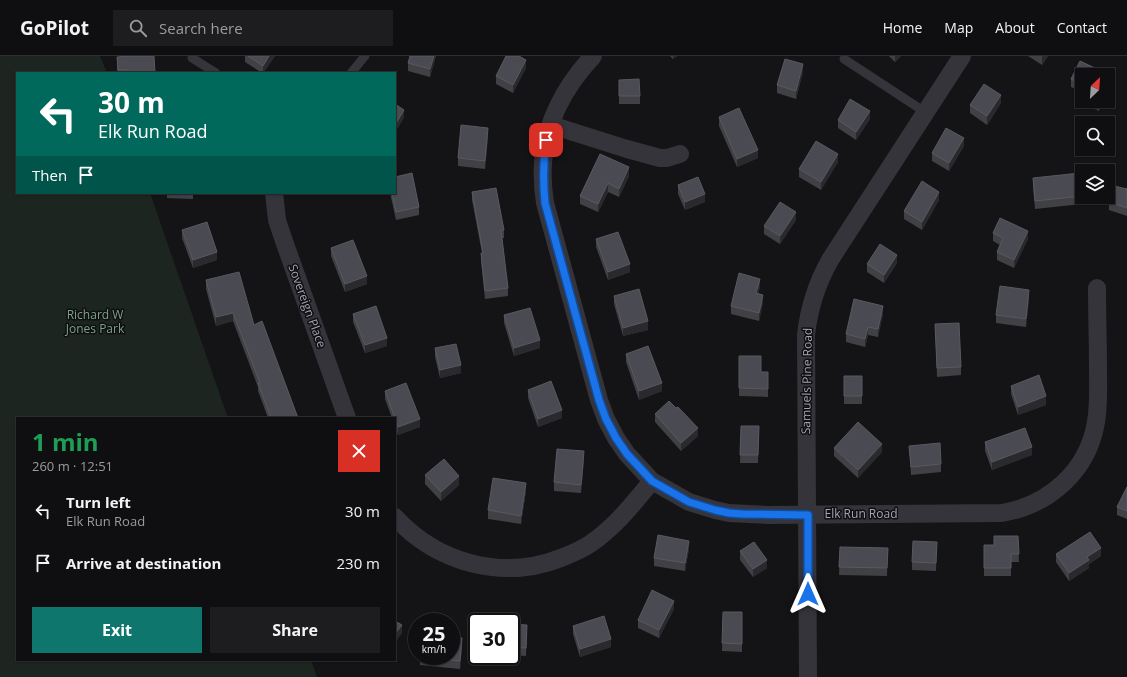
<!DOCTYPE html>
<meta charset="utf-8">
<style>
:root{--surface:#0f0e10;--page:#1d1c1e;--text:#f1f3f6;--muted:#9b9c9f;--line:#2f2e30;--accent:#0f766e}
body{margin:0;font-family:"Open Sans",sans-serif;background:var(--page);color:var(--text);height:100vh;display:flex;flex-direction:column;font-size:15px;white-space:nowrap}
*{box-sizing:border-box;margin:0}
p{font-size:13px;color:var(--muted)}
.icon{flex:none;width:22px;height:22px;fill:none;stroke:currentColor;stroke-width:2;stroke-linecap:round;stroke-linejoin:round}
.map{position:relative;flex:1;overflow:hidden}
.panel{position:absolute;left:16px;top:361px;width:380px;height:244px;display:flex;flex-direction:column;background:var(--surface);border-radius:0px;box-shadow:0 1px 3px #0004,0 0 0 1px var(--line)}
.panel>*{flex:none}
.top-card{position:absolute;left:16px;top:16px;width:380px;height:122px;border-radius:0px;box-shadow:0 1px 3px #0004,0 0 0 1px var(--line);background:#00695c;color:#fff;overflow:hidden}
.needle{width:26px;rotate:25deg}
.tools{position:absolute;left:1075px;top:12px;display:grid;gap:8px}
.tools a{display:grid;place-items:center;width:40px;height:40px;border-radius:0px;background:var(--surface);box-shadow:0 1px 3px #0004,0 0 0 1px var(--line);font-size:20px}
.speed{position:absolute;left:408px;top:557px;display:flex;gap:8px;font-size:20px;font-weight:700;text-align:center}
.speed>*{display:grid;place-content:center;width:52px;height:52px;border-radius:50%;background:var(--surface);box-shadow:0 1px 3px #0004,0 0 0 1px var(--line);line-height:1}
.speed small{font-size:10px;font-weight:400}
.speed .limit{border:2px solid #111;border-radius:6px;background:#fff;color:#111}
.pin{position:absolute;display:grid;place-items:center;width:34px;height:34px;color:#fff;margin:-17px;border-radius:8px;box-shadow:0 2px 6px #0006}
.me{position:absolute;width:44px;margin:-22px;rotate:0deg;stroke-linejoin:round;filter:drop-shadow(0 0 3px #0008)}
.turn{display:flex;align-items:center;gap:14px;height:84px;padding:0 16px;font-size:18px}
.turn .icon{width:52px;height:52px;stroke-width:2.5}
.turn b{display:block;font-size:28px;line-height:34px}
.then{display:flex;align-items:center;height:38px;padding:0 16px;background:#0003;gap:8px;font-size:15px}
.round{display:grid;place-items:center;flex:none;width:42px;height:42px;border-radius:0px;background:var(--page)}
.headline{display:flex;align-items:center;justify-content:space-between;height:68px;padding:0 16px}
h1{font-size:24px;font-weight:700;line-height:30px;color:#1e9e55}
.button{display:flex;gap:8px;margin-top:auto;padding:8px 16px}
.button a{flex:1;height:46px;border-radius:0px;background:var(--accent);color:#fff;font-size:16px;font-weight:700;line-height:46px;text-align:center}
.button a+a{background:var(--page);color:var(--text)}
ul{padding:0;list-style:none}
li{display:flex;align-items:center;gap:12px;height:52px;padding:0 16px}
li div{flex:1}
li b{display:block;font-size:15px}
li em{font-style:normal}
header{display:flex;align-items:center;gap:24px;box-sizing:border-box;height:56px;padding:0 20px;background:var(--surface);border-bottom:1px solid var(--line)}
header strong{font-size:19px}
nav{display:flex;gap:22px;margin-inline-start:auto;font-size:14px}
.search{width:280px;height:36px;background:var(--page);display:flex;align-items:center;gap:10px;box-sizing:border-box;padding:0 14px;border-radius:0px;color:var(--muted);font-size:15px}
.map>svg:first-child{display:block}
.green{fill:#1d2520}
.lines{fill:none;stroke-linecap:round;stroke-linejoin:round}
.service{stroke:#35343a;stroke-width:9}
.minor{stroke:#35343a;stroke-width:18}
.wall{fill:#404045}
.shaded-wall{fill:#2a292d}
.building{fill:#4a4b52;stroke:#585961}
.route-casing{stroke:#114b97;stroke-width:10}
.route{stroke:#1a73e8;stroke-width:7}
.labels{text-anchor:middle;stroke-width:3;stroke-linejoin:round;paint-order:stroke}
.street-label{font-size:12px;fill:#a4a5b6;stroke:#0f0e10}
.park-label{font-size:12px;fill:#7aa387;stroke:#0f0e10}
</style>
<header>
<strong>GoPilot</strong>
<div class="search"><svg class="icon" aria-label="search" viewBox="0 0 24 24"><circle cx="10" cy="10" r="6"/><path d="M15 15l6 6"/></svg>Search here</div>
<nav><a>Home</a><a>Map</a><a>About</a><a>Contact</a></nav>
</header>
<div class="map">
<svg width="1127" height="621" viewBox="0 0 1127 621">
<rect width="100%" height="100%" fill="#141315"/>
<path class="green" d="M 0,0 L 100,0 L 107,17 L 17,17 L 17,137 L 150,137 L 228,362 L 17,362 L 17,604 L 311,604 L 317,621 L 0,621 Z"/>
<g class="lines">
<path class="service" d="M 192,2 L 216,17
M 844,3 L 925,56
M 351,17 L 365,0"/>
<path class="minor" d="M 593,0 C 566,29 545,66 543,107 C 542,121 543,134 545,147 L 599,344 L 606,363 L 616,382 L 627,398 L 652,425 L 689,446 L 715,454 L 729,457 L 768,459 L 1002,457 C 1049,449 1088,415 1096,366 C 1099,349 1098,331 1098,314 C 1098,287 1097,259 1097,232
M 551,69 L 627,93 L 660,102 L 667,102 L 680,98
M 274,137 L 277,164 L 284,185 L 347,362
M 395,461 C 437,507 502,525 561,502 C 571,498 581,494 590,488 C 615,471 633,448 652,425
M 808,621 L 806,279 C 809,251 816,229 830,204 L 962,0"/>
</g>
<path class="wall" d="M 245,0 L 275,0 L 263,17 L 262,17 L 245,6 Z
M 436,0 L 430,21 L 408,15 L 408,7 Z
M 670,0 L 677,0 L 673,3 Z
M 889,0 L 901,0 L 895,6 Z
M 1028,0 L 1048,0 L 1042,9 Z
M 117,1 L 155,17 L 117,17 Z
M 1080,5 L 1112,20 L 1112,28 L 1108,36 L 1108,19 L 1082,19 L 1082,36 L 1071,31 L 1071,23 Z
M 526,12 L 513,37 L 496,28 L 496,20 Z
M 803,16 L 796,43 L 777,37 L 777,29 Z
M 619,32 L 640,40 L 640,48 L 619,48 Z
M 1088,45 L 1104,45 L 1099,55 L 1088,50 Z
M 1001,47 L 987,69 L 970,57 L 970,49 Z
M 719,61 L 758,102 L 737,111 L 719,70 Z
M 870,63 L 856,84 L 838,72 L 838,64 Z
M 488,80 L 485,113 L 458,110 L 458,102 Z
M 964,90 L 949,115 L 932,105 L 932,97 Z
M 600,98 L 629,120 L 619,141 L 608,136 L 598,156 L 580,148 L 580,140 Z
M 838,106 L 821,134 L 799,121 L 799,113 Z
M 1033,122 L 1082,135 L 1082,148 L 1035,153 L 1033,130 Z
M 678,129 L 705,146 L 685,154 L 678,138 Z
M 1127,132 L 1127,160 L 1109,154 L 1109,146 L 1127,133 Z
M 472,136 L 504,174 L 504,182 L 502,182 L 508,232 L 508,240 L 485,243 L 481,205 L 481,197 L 482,197 L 472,144 Z
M 167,137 L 193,137 L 193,143 L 167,142 Z
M 390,137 L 395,137 L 419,151 L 419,159 L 396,164 Z
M 939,144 L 922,174 L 904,163 L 904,155 Z
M 796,164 L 780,188 L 764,178 L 764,170 Z
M 182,174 L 217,204 L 193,212 L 182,182 Z
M 993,177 L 1028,183 L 1014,212 L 997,204 L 997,196 L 1000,189 L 993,185 Z
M 596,183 L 630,216 L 608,224 L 596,191 Z
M 331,192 L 367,228 L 345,236 L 331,200 Z
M 897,207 L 884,227 L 867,216 L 867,208 Z
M 206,224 L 254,269 L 298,362 L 268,362 L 258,335 L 258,331 L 233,265 L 216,270 L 206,233 Z
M 760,231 L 758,238 L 763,247 L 759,265 L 731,258 L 731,250 Z
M 614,240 L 648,274 L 623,280 L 614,248 Z
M 1029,242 L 1026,271 L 996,267 L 996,259 Z
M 353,258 L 387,290 L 365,297 L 353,266 Z
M 883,258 L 878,281 L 868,279 L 865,291 L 846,286 L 846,278 Z
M 504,259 L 540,292 L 514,300 L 504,267 Z
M 935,268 L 961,311 L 961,319 L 937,321 Z
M 435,292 L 461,317 L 440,322 L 435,301 Z
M 626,298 L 662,335 L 639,344 L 626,306 Z
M 739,300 L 761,316 L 768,316 L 768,341 L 739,340 Z
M 844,320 L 862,320 L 862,348 L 844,348 Z
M 1011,330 L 1046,349 L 1018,359 L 1011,338 Z
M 528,334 L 562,362 L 538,371 L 528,342 Z
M 385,335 L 420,371 L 398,379 L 395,370 L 395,362 L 392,362 L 385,343 Z
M 655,358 L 698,380 L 681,395 L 655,366 Z
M 741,370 L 759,370 L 758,407 L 740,407 Z
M 985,386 L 1032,399 L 992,414 L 985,395 Z
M 909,390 L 941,408 L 941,416 L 911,419 Z
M 834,392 L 882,396 L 858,422 L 834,400 Z
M 584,404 L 581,437 L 554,435 L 554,426 Z
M 425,419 L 459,429 L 441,445 L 425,428 Z
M 1127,431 L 1127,463 L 1117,459 L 1117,451 Z
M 526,435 L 521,468 L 488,463 L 488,454 Z
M 1018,480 L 1019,506 L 1011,506 L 1011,520 L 984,520 L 984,489 L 994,489 Z
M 937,486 L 936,515 L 912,514 L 912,506 Z
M 840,491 L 888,492 L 887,520 L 839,519 Z
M 689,493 L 685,515 L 654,510 L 654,502 Z
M 740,495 L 767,512 L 753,521 L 740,504 Z
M 1056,498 L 1101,500 L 1089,508 L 1089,512 L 1069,525 L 1056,506 Z
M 674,553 L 659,582 L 638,572 L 638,564 Z
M 723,556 L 742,556 L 742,596 L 722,595 Z
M 511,568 L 527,577 L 526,600 L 511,599 Z
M 573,570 L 611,591 L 580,601 L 573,578 Z
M 462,590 L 460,613 L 420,609 L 420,601 Z"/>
<path class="shaded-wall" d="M 269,0 L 275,0 L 263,17 L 263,10 Z
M 434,0 L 436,0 L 430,21 L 430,13 Z
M 673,0 L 677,0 L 673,3 Z
M 895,0 L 901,0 L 895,6 Z
M 1043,0 L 1048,0 L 1042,9 L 1042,1 Z
M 526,4 L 526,12 L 513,37 L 513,29 Z
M 803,8 L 803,16 L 796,43 L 796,35 Z
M 1112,20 L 1112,28 L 1108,36 L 1108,28 Z
M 1001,39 L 1001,47 L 987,69 L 987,60 Z
M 1100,45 L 1104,45 L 1099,55 L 1099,47 Z
M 404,54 L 404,62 L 395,77 L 395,69 Z
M 870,55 L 870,63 L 856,84 L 856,76 Z
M 488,72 L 488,80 L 485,113 L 485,105 Z
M 964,82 L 964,90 L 949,115 L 949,107 Z
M 758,94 L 758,102 L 737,111 L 737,103 Z
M 838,98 L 838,106 L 821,134 L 821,126 Z
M 629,111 L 629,120 L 619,141 L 619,133 Z
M 608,127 L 608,136 L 598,156 L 598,148 Z
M 939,136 L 939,144 L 922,174 L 922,166 Z
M 705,138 L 705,146 L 685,154 L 685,146 Z
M 796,156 L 796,164 L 780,188 L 780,180 Z
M 1028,175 L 1028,183 L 1014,212 L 1014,204 Z
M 217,196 L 217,204 L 193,212 L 193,204 Z
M 897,199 L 897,207 L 884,227 L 884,219 Z
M 630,208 L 630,216 L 608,224 L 608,216 Z
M 367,220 L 367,228 L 345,236 L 345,228 Z
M 760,223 L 760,231 L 756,245 L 756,237 Z
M 1029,234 L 1029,242 L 1026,271 L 1026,263 Z
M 763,239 L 763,247 L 759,265 L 759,257 Z
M 883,250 L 883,258 L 878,281 L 878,273 Z
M 233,257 L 233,265 L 216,270 L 216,261 Z
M 648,265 L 648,274 L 623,280 L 623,272 Z
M 868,271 L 868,279 L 865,291 L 865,283 Z
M 387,282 L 387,290 L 365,297 L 365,289 Z
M 540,284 L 540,292 L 514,300 L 514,292 Z
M 461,309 L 461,317 L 440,322 L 440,314 Z
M 662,327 L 662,335 L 639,344 L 639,335 Z
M 1046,340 L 1046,349 L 1018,359 L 1018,351 Z
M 562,354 L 562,362 L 538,371 L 538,363 Z
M 420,363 L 420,371 L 398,379 L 398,371 Z
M 698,372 L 698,380 L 681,395 L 681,387 Z
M 882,388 L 882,396 L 858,422 L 858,414 Z
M 1032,391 L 1032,399 L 992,414 L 992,406 Z
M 584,395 L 584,404 L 581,437 L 581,429 Z
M 459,420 L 459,429 L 441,445 L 441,436 Z
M 526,427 L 526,435 L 521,468 L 521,460 Z
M 689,485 L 689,493 L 685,515 L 685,507 Z
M 1101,492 L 1101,500 L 1089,508 L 1089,512 L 1069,525 L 1069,517 L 1087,501 Z
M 767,504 L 767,512 L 753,521 L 753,513 Z
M 674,545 L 674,553 L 659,582 L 659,574 Z
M 402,569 L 402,577 L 395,587 L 395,578 Z
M 462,582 L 462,590 L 460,613 L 460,605 Z
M 611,583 L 611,591 L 580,601 L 580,593 Z"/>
<path class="building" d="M 127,0 L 154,0 L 155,17 L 128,17 L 128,14 L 118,14 L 117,1 Z
M 248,0 L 269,0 L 263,10 Z
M 410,0 L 434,0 L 430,13 L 408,7 Z
M 506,0 L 519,0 L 526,4 L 513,29 L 496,20 Z
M 785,3 L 803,8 L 796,35 L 777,29 Z
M 1080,5 L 1112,20 L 1108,28 L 1108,19 L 1082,19 L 1082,28 L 1071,23 Z
M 639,23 L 640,40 L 619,40 L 619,24 Z
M 984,28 L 1001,39 L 987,60 L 970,49 Z
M 850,43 L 870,55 L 856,76 L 838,64 Z
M 395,48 L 404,54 L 395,69 Z
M 739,52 L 758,94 L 737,103 L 719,61 Z
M 461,69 L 488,72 L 485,105 L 458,102 Z
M 946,72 L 964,82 L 949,107 L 932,97 Z
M 816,85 L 838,98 L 821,126 L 799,113 Z
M 600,98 L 629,111 L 619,133 L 608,127 L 598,148 L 580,140 Z
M 412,117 L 419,151 L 396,156 L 392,137 L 395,137 L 395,121 Z
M 1080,117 L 1082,140 L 1035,145 L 1033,122 Z
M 698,121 L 705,138 L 685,146 L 678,129 Z
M 922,125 L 939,136 L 922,166 L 904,155 Z
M 1114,130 L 1127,133 L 1127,132 L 1127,152 L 1109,146 Z
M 496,132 L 504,174 L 501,174 L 508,232 L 485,235 L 481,197 L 483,197 L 472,136 Z
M 780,146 L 796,156 L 780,180 L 764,170 Z
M 1000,162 L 1028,175 L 1014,204 L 997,196 L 1003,182 L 993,177 Z
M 207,166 L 217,196 L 193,204 L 182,174 Z
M 618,176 L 630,208 L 608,216 L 596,183 Z
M 353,184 L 367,220 L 345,228 L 331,192 Z
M 880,188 L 897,199 L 884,219 L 867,208 Z
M 239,216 L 254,269 L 262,265 L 298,362 L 271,362 L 258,327 L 260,327 L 233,257 L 216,261 L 206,224 Z
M 739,217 L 760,223 L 756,237 L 763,239 L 759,257 L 731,250 Z
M 1000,230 L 1029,234 L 1026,263 L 996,259 Z
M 639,233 L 648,265 L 623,272 L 614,240 Z
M 854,243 L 883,250 L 878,273 L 868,271 L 865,283 L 846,278 Z
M 376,250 L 387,282 L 365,289 L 353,258 Z
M 530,252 L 540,284 L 514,292 L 504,259 Z
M 959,267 L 961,311 L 937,312 L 935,268 Z
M 456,288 L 461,309 L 440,314 L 435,292 Z
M 648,290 L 662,327 L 639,335 L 626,298 Z
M 739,300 L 761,300 L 761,316 L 768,316 L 768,333 L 739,332 Z
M 1039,319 L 1046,340 L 1018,351 L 1011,330 Z
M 844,320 L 862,320 L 862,340 L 844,340 Z
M 551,325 L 562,354 L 538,363 L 528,334 Z
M 406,327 L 420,363 L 398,371 L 385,335 Z
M 669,345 L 676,352 L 678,351 L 698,372 L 681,387 L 655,358 Z
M 858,366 L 882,388 L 858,414 L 834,392 Z
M 741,370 L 759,370 L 758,399 L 740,399 Z
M 1025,372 L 1032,391 L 992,406 L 985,386 Z
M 940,387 L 941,408 L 911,411 L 909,390 Z
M 557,393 L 584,395 L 581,429 L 554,426 Z
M 444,403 L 459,420 L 441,436 L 425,419 Z
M 493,422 L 526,427 L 521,460 L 488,454 Z
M 1127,431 L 1127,455 L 1117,451 Z
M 1090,476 L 1101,492 L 1087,501 L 1089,504 L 1069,517 L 1056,498 Z
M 658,479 L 689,485 L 685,507 L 654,502 Z
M 994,480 L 1018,480 L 1019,498 L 1011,498 L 1011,512 L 984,512 L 984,489 L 994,489 Z
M 913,485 L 937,486 L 936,507 L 912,506 Z
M 754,486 L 767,504 L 753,513 L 740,495 Z
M 840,491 L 888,492 L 887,512 L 839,511 Z
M 652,534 L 674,545 L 659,574 L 638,564 Z
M 723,556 L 742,556 L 742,588 L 722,587 Z
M 604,560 L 611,583 L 580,593 L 573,570 Z
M 395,565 L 402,569 L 395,578 Z
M 511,568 L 527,569 L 526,592 L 511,591 Z
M 451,582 L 462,582 L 460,605 L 420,601 L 420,600 L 451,600 Z"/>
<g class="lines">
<defs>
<path id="route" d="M 546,84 C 543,106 543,126 545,147 L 599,344 L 606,363 L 616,382 L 627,398 L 652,425 L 689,446 L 715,454 L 729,457 L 742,458 L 808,459 L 808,538"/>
</defs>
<use href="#route" class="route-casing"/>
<use href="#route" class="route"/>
</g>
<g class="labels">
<g class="street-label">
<text transform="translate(307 250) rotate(70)" y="4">Sovereign Place</text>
<text transform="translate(807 325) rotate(-89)" y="4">Samuels Pine Road</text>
<text x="861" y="462">Elk Run Road</text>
</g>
<g class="park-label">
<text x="95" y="263">Richard W<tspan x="95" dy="14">Jones Park</tspan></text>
</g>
</g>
</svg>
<div class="tools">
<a><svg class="needle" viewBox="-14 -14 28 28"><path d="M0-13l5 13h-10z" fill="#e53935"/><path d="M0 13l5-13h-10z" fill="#9b9c9f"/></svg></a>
<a><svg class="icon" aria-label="search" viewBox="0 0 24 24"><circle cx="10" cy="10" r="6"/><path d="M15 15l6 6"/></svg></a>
<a><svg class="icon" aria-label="layers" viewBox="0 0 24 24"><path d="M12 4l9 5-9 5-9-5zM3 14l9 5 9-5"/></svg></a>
</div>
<div class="speed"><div>25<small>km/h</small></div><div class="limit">30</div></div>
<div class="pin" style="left:546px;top:84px;background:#d93025"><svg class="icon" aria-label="arrive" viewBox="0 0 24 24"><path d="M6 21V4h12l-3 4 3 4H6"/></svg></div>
<svg class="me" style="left:808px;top:538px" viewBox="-20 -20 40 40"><path d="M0-17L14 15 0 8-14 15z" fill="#1a73e8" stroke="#fff" stroke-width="4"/></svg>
<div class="top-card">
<div class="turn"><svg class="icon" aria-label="left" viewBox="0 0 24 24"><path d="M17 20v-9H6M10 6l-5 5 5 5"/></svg><div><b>30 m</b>Elk Run Road</div></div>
<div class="then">Then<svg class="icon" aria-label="arrive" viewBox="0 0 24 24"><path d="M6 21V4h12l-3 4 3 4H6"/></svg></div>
</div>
<section class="panel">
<div class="headline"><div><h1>1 min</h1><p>260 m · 12:51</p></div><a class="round" style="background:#d93025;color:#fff"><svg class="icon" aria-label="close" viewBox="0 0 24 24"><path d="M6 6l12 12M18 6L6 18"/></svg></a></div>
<ul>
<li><svg class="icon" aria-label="left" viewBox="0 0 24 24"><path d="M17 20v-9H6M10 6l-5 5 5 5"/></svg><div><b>Turn left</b><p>Elk Run Road</p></div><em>30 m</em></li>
<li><svg class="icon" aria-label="arrive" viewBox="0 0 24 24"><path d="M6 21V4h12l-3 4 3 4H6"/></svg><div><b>Arrive at destination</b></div><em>230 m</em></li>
</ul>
<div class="button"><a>Exit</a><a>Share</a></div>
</section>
</div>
